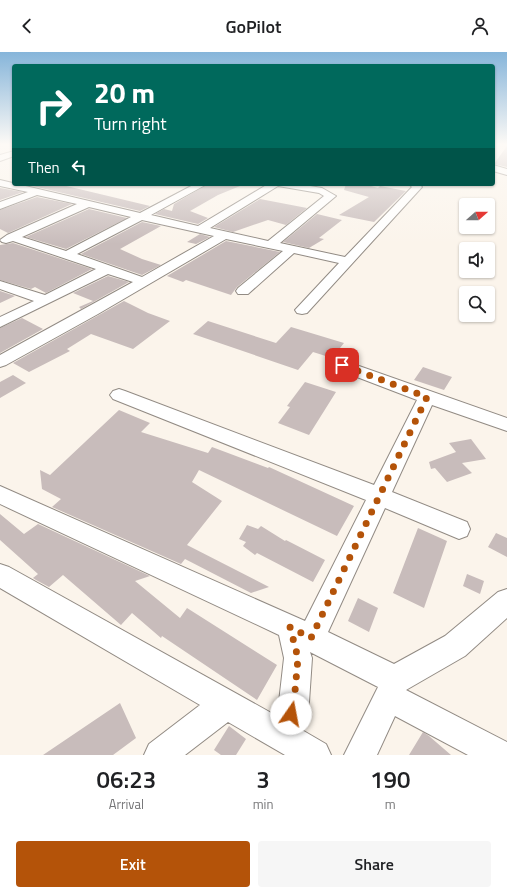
<!DOCTYPE html>
<style>
:root{--surface:#fff;--page:#f6f6f6;--text:#202124;--muted:#757577;--accent:#b45309}
body{margin:0;font-family:"Titillium Web",sans-serif;background:var(--page);color:var(--text);height:100vh;display:flex;flex-direction:column;font-size:15px;white-space:nowrap}
*{box-sizing:border-box;margin:0}
p{font-size:13px;color:var(--muted)}
.icon{flex:none;width:22px;height:22px;fill:none;stroke:currentColor;stroke-width:2;stroke-linecap:round;stroke-linejoin:round}
.map{position:relative;height:703px;overflow:hidden}
.sheet{display:flex;flex-direction:column;background:var(--surface);flex:1}
.sheet>*{flex:none}
.hud{position:absolute;left:12px;top:12px;width:483px;height:122px;border-radius:4px;box-shadow:0 1px 3px #0004;background:#00695c;color:#fff;overflow:hidden}
.needle{width:26px;rotate:69deg}
.tools{position:absolute;left:459px;top:146px;display:grid;gap:8px}
.tools a{display:grid;place-items:center;width:36px;height:36px;border-radius:4px;background:var(--surface);box-shadow:0 1px 3px #0004;font-size:20px}
.pin{position:absolute;display:grid;place-items:center;width:34px;height:34px;color:#fff;margin:-17px;border-radius:8px;box-shadow:0 2px 6px #0006}
.me{position:absolute;width:44px;margin:-22px;rotate:12deg;stroke-linejoin:round;filter:drop-shadow(0 0 3px #0008)}
.turn{display:flex;align-items:center;gap:14px;height:84px;padding:0 16px;font-size:18px}
.turn .icon{width:52px;height:52px;stroke-width:2.5}
.turn b{display:block;font-size:28px;line-height:34px}
.then{display:flex;align-items:center;height:38px;padding:0 16px;background:#0003;gap:8px;font-size:15px}
.eta{display:flex;justify-content:space-evenly;align-items:center;height:68px;text-align:center}
.eta b{font-size:24px;font-weight:600;line-height:28px}
.primary-button{display:flex;gap:8px;margin-top:auto;padding:8px 16px}
.primary-button a{flex:1;height:46px;border-radius:4px;background:var(--accent);color:#fff;font-size:16px;font-weight:600;line-height:46px;text-align:center}
.primary-button a+a{background:var(--page);color:var(--text)}
header{display:flex;justify-content:space-between;align-items:center;height:52px;padding:0 16px;background:var(--surface);font-size:18px;font-weight:600}
.map>svg:first-child{display:block}
.building{fill:#c8bcbb}
.lines{fill:none;stroke-linecap:round;stroke-linejoin:round}
.minor-casing{stroke:#928b84;stroke-width:2}
.minor{fill:#fff;fill-rule:evenodd}
.route{stroke:#b45309;stroke-width:7;stroke-dasharray:0 12.6}
</style>
<header><svg class="icon" aria-label="back" viewBox="0 0 24 24"><path d="M15 5l-7 7 7 7"/></svg>GoPilot<svg class="icon" aria-label="person" viewBox="0 0 24 24"><circle cx="12" cy="8" r="4"/><path d="M4 21q1-7 8-7t8 7"/></svg></header>
<div class="map">
<svg width="507" height="703" viewBox="0 0 507 703">
<rect width="100%" height="100%" fill="#fbf4eb"/>
<path class="building" d="M 507,94 L 507,115 L 494,112 Z
M 24,132 L 58,132 L 150,154 L 140,159 Z
M 208,132 L 245,132 L 218,143 L 190,159 L 208,166 L 198,172 L 155,162 L 164,157 L 172,159 L 174,152 Z
M 346,132 L 364,132 L 378,136 L 380,134 L 406,139 L 374,170 L 339,163 L 369,145 L 344,138 Z
M 0,136 L 23,140 L 0,148 Z
M 37,145 L 72,152 L 8,181 L 0,177 L 0,158 Z
M 260,147 L 307,156 L 286,173 L 268,168 L 233,180 L 214,175 Z
M 89,157 L 127,166 L 66,197 L 26,185 Z
M 317,162 L 342,168 L 319,186 L 324,187 L 309,196 L 283,190 Z
M 142,170 L 161,174 L 120,197 L 142,207 L 161,213 L 142,223 L 81,202 Z
M 200,182 L 210,185 L 196,192 L 187,190 Z
M 226,189 L 280,200 L 237,235 L 231,243 L 186,228 L 183,230 L 167,224 Z
M 13,191 L 92,217 L 46,241 L 35,235 L 31,237 L 0,228 L 0,193 Z
M 108,224 L 129,230 L 81,257 L 79,255 L 93,249 L 73,241 Z
M 0,239 L 15,244 L 0,251 Z
M 124,249 L 148,261 L 170,269 L 133,297 L 91,282 L 67,297 L 70,299 L 29,320 L 13,311 Z
M 22,266 L 43,277 L 0,301 L 0,276 Z
M 208,269 L 276,291 L 291,275 L 344,291 L 332,306 L 313,300 L 298,318 L 193,282 Z
M 423,315 L 452,325 L 444,338 L 414,328 Z
M 13,323 L 26,331 L 0,346 L 0,330 Z
M 305,330 L 336,340 L 309,383 L 278,371 L 290,355 L 287,354 Z
M 119,358 L 150,371 L 141,380 L 208,401 L 212,395 L 268,416 L 269,415 L 354,454 L 337,484 L 199,418 L 192,430 L 222,449 L 187,493 L 269,535 L 251,541 L 185,507 L 181,512 L 52,455 L 61,447 L 42,437 L 40,418 L 50,423 Z
M 471,387 L 486,407 L 462,411 L 472,421 L 447,430 L 435,416 L 431,417 L 429,410 L 456,400 L 449,391 Z
M 0,462 L 24,482 L 38,472 L 150,524 L 135,529 L 180,566 L 187,556 L 277,613 L 257,648 L 162,584 L 161,586 L 132,561 L 121,573 L 63,523 L 49,535 L 36,528 L 33,526 L 38,522 L 0,488 Z
M 247,473 L 258,477 L 261,474 L 285,489 L 286,488 L 325,508 L 313,530 L 257,501 L 255,503 L 243,494 L 246,490 L 239,487 Z
M 418,476 L 447,489 L 424,556 L 393,541 Z
M 496,481 L 507,486 L 507,505 L 488,495 Z
M 467,522 L 484,529 L 480,542 L 463,534 Z
M 358,546 L 378,556 L 369,580 L 348,569 Z
M 120,651 L 136,686 L 113,703 L 43,703 Z
M 229,674 L 246,687 L 236,703 L 221,703 L 214,698 Z
M 423,680 L 429,684 L 451,703 L 409,703 Z"/>
<g class="lines">
<defs>
<path id="minor" d="M 14,99 L 14,104 L 0,109 L 0,103 Z
M 493,113 L 507,117 L 507,123 L 493,119 Z
M 0,128 L 140,161 L 195,132 L 207,132 L 151,163 L 198,174 L 268,132 L 298,132 L 322,136 L 336,144 L 280,191 L 345,205 L 412,135 L 409,132 L 419,132 L 422,135 L 307,261 L 302,262 L 297,261 L 295,258 L 339,211 L 294,201 L 248,242 L 238,242 L 236,239 L 238,236 L 283,199 L 226,187 L 98,262 L 6,313 L 0,315 L 0,303 L 133,230 L 108,222 L 0,275 L 0,265 L 34,249 L 0,237 L 0,229 L 45,243 L 96,217 L 13,189 L 6,191 L 2,190 L 0,188 L 7,183 L 77,152 L 37,143 L 0,157 L 0,150 L 28,140 L 0,134 ZM 278,134 L 319,141 L 324,144 L 268,189 L 210,176 ZM 89,155 L 131,165 L 66,199 L 22,185 ZM 142,168 L 214,184 L 142,225 L 77,202 Z
M 342,308 L 507,366 L 507,379 L 432,353 L 392,440 L 467,470 L 470,477 L 467,484 L 459,487 L 385,456 L 328,580 L 394,612 L 445,584 L 498,540 L 507,537 L 507,566 L 465,604 L 406,638 L 507,690 L 507,703 L 468,703 L 395,664 L 377,703 L 344,703 L 378,635 L 310,600 L 312,606 L 309,650 L 302,678 L 326,692 L 331,703 L 285,703 L 228,670 L 185,703 L 144,703 L 149,692 L 200,653 L 0,536 L 0,512 L 9,515 L 275,663 L 279,650 L 284,606 L 279,583 L 0,452 L 0,434 L 305,569 L 366,448 L 113,347 L 110,343 L 113,339 L 119,337 L 125,339 L 374,433 L 417,348 L 336,317 L 334,313 L 336,309 Z"/>
</defs>
<use href="#minor" class="minor-casing"/>
<use href="#minor" class="minor"/>
</g>
<linearGradient id="sky" x2="0" y2="1"><stop stop-color="#86b5da"/><stop offset="0.48" stop-color="#fdfaf6"/><stop offset="1" stop-color="#fdfaf6" stop-opacity="0"/></linearGradient>
<rect width="507" height="192" fill="url(#sky)"/>
<g class="lines">
<path class="route" d="M 291,662 L 294,650 L 298,606 L 290,575 L 311,586 L 427,345 L 342,313"/>
</g>
</svg>
<div class="tools">
<a><svg class="needle" viewBox="-14 -14 28 28"><path d="M0-13l5 13h-10z" fill="#e53935"/><path d="M0 13l5-13h-10z" fill="#757577"/></svg></a>
<a><svg class="icon" aria-label="sound" viewBox="0 0 24 24"><path d="M4 9h4l5-4v14l-5-4H4zM17 9q2 3 0 6"/></svg></a>
<a><svg class="icon" aria-label="search" viewBox="0 0 24 24"><circle cx="10" cy="10" r="6"/><path d="M15 15l6 6"/></svg></a>
</div>
<div class="pin" style="left:342px;top:313px;background:#d93025"><svg class="icon" aria-label="arrive" viewBox="0 0 24 24"><path d="M6 21V4h12l-3 4 3 4H6"/></svg></div>
<svg class="me" style="left:291px;top:662px" viewBox="-20 -20 40 40"><circle r="19" fill="#fff"/><path d="M0-13L10 11 0 6-10 11z" fill="#b45309"/></svg>
<div class="hud">
<div class="turn"><svg class="icon" aria-label="right" viewBox="0 0 24 24"><path d="M7 20v-9h11M14 6l5 5-5 5"/></svg><div><b>20 m</b>Turn right</div></div>
<div class="then">Then<svg class="icon" aria-label="left" viewBox="0 0 24 24"><path d="M17 20v-9H6M10 6l-5 5 5 5"/></svg></div>
</div>
</div>
<section class="sheet">
<div class="eta">
<div><b>06:23</b><p>Arrival</p></div>
<div><b>3</b><p>min</p></div>
<div><b>190</b><p>m</p></div>
</div>
<div class="primary-button"><a>Exit</a><a>Share</a></div>
</section>
